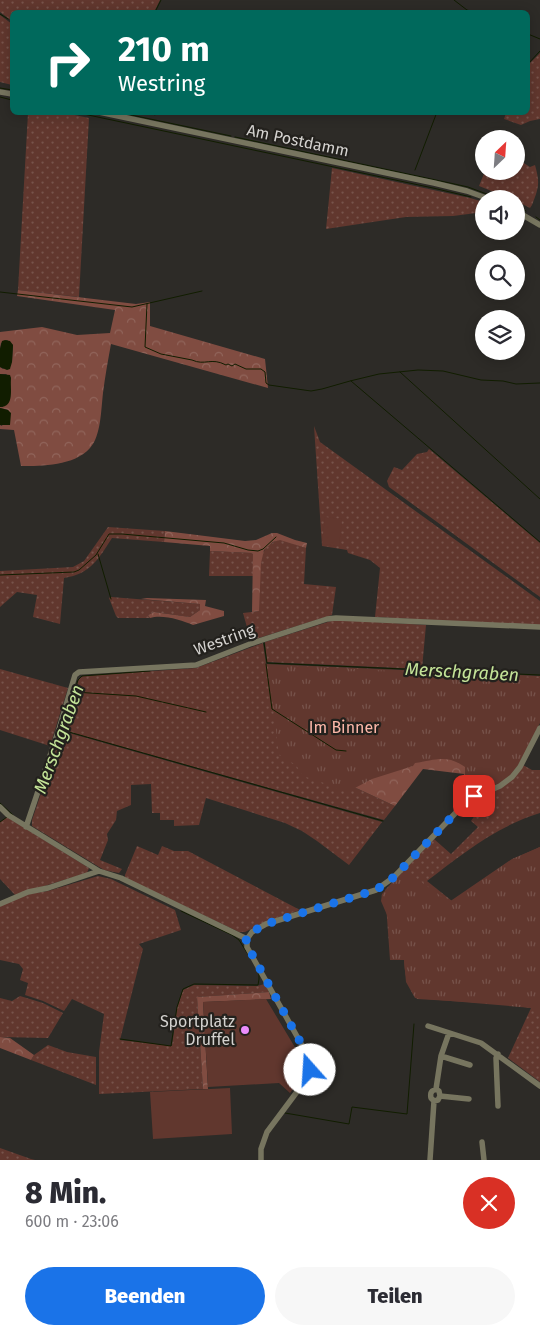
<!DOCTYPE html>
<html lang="de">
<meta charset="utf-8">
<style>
:root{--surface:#fff;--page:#f7f7f7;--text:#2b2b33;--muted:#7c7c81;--accent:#1a73e8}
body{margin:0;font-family:"Fira Sans",sans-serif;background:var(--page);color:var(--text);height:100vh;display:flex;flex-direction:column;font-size:19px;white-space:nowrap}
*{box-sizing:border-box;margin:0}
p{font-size:16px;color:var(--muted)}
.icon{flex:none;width:28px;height:28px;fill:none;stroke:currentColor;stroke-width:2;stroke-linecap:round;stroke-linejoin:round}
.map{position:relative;height:1160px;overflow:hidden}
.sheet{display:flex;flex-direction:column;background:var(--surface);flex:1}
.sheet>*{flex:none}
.banner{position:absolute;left:10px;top:10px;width:520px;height:105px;border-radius:8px;box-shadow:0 2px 12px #0003;background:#00695c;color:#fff;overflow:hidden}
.needle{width:32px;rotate:25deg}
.tools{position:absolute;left:475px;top:130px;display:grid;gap:10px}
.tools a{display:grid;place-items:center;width:50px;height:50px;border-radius:50%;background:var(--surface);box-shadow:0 2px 12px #0003;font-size:25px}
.pin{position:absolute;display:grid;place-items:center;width:42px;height:42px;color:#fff;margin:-21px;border-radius:10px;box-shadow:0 2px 8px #0006}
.me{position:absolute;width:55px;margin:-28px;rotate:341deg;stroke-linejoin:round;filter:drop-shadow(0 0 4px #0008)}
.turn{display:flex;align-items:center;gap:18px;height:105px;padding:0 25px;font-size:22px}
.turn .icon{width:65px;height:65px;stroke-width:2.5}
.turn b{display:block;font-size:35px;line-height:42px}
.round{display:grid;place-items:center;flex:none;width:52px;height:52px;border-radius:26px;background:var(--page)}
.overview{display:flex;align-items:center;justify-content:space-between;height:85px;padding:0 25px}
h1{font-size:30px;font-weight:800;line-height:38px}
.cta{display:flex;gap:10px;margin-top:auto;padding:10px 25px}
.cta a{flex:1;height:58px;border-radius:30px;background:var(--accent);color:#fff;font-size:20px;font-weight:800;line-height:58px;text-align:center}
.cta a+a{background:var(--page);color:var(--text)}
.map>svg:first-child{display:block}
.grass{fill:url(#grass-dots)}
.forest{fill:url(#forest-crowns)}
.park{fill:url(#park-tufts)}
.garden{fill:#61372e}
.water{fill:#111d00}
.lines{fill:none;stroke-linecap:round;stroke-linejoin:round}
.stream{stroke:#111d00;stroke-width:1}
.minor{stroke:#77755f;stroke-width:5.5}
.route{stroke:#1a73e8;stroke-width:9;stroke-dasharray:0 16.2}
.poi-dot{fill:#eb8dfc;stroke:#23211d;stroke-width:2}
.labels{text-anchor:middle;stroke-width:4.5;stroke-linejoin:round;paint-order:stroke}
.street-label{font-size:16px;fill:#d4d2cf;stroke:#23211d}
.park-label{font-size:16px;fill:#fdb8a9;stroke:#23211d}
.poi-label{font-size:16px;fill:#d4d2cf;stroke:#23211d;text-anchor:end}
.water-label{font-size:18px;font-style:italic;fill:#c4e498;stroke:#23211d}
</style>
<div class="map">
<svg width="540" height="1160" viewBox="0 0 540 1160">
<defs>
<pattern id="grass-dots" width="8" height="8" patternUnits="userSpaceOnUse" patternTransform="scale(1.25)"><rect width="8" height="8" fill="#61372e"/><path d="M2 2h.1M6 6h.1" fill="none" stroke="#77534b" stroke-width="1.8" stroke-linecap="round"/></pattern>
<pattern id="forest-crowns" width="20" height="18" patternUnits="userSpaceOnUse" patternTransform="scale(1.25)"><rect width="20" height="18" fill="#804c41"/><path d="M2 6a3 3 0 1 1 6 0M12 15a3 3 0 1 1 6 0" fill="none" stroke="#91655b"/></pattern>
<pattern id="park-tufts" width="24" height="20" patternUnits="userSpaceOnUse" patternTransform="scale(1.25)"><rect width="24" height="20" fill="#61372e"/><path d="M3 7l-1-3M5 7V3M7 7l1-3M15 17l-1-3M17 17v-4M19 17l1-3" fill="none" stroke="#77534b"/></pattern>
</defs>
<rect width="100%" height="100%" fill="#2d2b27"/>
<path class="grass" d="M 0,0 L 160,0 L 154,12 L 12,12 L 12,21 L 0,12 Z
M 0,15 L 12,24 L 12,85 L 0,82 Z
M 540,53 L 540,119 L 530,121 L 521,125 L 504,119 L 506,113 L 528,112 L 528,65 Z
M 28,113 L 65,113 L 89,118 L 79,297 L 18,290 Z
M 516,158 L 530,167 L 535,165 C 540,183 539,187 532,205 L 530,208 L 516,201 L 516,199 L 511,199 L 479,186 L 485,171 L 516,171 Z
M 332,168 L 470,198 L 484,202 L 484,212 L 453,216 L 406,217 L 326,229 Z
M 314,426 L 320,442 L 540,601 L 540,626 L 375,617 L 380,568 L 370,560 L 348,553 L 347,550 L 322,546 Z
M 429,449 L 540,543 L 540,597 L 389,487 L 387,481 L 394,467 L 402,470 L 417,454 L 427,452 Z
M 108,527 L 165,531 L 164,542 L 112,538 C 99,558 91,574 64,578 L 60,624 L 33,617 L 37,595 L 17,592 L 0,607 L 0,571 L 73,567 L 84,561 Z
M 280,539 L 306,548 L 304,584 L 336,587 L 332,615 L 252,640 L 250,638 L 243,613 L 259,611 C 259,597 257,562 264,551 C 267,545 274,542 280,539 Z
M 210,551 L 253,553 L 253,576 L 209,576 Z
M 111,597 L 200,604 L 200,610 L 190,617 L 154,612 L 148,615 L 150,618 L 118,618 L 116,616 L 109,598 Z
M 331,621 L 359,621 L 426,625 L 422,669 L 267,662 L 265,642 Z
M 263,643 L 266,664 L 540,676 L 540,723 L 524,755 L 467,765 L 451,758 L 354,787 L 395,806 L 384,820 L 62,730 L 79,679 L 83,676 L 196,668 Z
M 0,669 L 68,688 L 50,746 L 0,730 Z
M 62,731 L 382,822 L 349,865 L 317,841 L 302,831 L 285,823 L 206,798 L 199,825 L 174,826 L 174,820 L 160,820 L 160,813 L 152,813 L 151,784 L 131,785 L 131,805 L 117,811 L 116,820 L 107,834 L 108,840 L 100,860 L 122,869 L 119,873 L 104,870 L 32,826 L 32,820 Z
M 523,765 L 532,770 L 540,770 L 540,813 C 497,826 462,854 427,881 L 452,901 L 513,859 L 540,847 L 540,1082 L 508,1058 L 531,1008 L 501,1004 L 417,999 C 407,983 405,978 404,959 L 390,960 L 385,890 L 434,839 L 451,854 L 478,827 L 471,821 L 479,809 L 471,802 Z
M 7,817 L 89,868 L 87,873 L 15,895 L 0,879 L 0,822 Z
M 137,846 L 158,855 L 162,846 L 174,851 L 188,851 L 300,910 L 265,922 L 245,932 L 239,932 L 125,878 L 125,875 Z
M 98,876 L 111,879 L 175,910 L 181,930 L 139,944 L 143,949 L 120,1040 L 172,1046 L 177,1008 L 183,990 L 194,985 L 257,986 L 265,984 L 269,992 L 197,997 L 203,1089 L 99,1094 L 99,1052 L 104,1014 L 72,999 L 64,1011 L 43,1001 L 25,995 L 28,983 L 20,980 L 23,969 L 19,964 L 0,960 L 0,906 L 29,894 L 48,891 Z
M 20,996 L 43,1003 L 63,1013 L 48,1038 L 0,1037 L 0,998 L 12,1001 Z
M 48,1045 L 67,1052 L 96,1057 L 96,1085 L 31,1060 L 34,1055 Z
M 0,1148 L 31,1159 L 35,1160 L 0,1160 Z"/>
<path class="forest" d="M 18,290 L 136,304 L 150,302 L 150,326 L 265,359 L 268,388 L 111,344 C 108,360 105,377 103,393 C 101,410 101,436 90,448 C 74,466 42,466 21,466 L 14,430 L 0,429 L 0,425 L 2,426 L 8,410 L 0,408 L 0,407 L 3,407 L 11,378 L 6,374 L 0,374 L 0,367 L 3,369 L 12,362 L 13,345 L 7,340 L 1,343 L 0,349 L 0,332 L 42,327 L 77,335 L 110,333 L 115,310 L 17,296 Z
M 165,531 L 245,541 L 256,540 L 272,533 L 277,533 L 295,540 L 307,543 L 306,548 L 280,540 L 273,542 L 264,550 L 261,563 L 259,611 L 252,612 L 253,553 L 210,551 L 210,546 L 164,542 Z
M 147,598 L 206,600 L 205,606 L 224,611 L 224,616 L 193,625 C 182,620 162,614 150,618 L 148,615 L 154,612 L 190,617 L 200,610 L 200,604 L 141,599 Z
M 415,758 L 451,758 L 467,765 L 473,791 L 460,803 L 464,774 L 423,769 L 395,806 L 354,787 Z
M 269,992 L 271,999 L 203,1002 L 208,1089 L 203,1089 L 197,997 Z
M 0,1037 L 10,1038 L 34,1055 L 31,1060 L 0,1048 Z"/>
<path class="park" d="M 268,665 L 540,678 L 540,721 L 518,766 L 504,782 L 458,807 L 465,793 L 465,767 C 447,754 435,760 415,763 L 413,766 L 372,779 L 353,789 L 338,790 L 333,786 L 303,776 L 296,765 L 279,755 Z
M 540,847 L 540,1016 L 532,1008 L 415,998 L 406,982 L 404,960 L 391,960 L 389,929 L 387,915 L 381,901 L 382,894 L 405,870 L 449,902 L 512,859 Z"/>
<path class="garden" d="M 325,517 L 342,519 L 339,546 L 322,544 Z
M 266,999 L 302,1059 L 307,1071 L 290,1093 L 279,1083 L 208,1087 L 203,1002 Z
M 230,1088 L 232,1134 L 153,1139 L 150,1092 Z"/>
<path class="water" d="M 5,340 L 10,341 L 13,345 L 12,362 L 10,369 L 7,370 L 0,367 L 0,349 L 2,341 Z
M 0,374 L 10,375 L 11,378 C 10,389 15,407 0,407 Z
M 0,408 L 8,410 L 11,413 L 10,425 L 0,425 Z"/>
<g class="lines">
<path class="stream" d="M 454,0 L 467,10 L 474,12
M 155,12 L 161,0
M 0,14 L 8,19
M 528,34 L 540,39
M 528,64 L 540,51
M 0,88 L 12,90
M 0,97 L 12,100
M 74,112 L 433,188 L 471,197
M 117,112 L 231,136
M 155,115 L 156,112
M 235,137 L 450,183 L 468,187 L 500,199
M 415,170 L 437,112
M 516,206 L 526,211
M 536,217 L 540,220
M 0,292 L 132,307 L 202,291
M 147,304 L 145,347 L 161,354 L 192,360 C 205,366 211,357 226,365 L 228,364 L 232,366 L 235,364 L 246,369 L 261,369 L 265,372 L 266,383 L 269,385 L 311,391 L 322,389 L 350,381 L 379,374 L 418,370 L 443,371 L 481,380 L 503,381 L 516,384 L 540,383
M 400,372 L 540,499
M 351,381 L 540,542
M 98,554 L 111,599
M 0,575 L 74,572 L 79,570 L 96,555 L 109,534 L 122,534 L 224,543 L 248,550 L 258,551 L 263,549 L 276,537
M 264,643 L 267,663 L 540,675
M 266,664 L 272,709 L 336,750 L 346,751
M 74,692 L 136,696 L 206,712
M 64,721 L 78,680 L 82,676 L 150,671
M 62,730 L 383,821
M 0,803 L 13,815
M 0,822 L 7,817
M 181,911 L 232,935 L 239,940 L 249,956
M 120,1039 L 171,1046 L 177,1007 L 183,989 L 194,984 L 258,985 L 259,979 L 259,972
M 285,1113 L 349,1124 L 352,1107 L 407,1114 L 414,1024"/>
<path class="minor" d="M 0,92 L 12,94
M 99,112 L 434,183 L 467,191 L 489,199
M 516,211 L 540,225
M 0,807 L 8,815 L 99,871 L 121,878 L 247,939
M 26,827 L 59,729 L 75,675 L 79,672 L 196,665 L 250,644 L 327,619 L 336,618 L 540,627
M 0,904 L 28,892 L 48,888 L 99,871
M 428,1026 L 481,1043 L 540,1086
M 498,1054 L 496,1058 L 498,1106
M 441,1056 L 470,1065
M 440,1096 L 469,1099
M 434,1101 L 438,1100 L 440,1096 L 439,1091 L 436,1089 L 441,1056 L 449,1033
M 482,1142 L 484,1160
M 261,1160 L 261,1149 L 267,1132 L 308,1077 C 310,1069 310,1064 308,1056 L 247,947 L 247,939 L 252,932 L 266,924 L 376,890 L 394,877 L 468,800 L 500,786 L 512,777 L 520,767 L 540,728
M 430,1160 L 434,1101 L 431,1098 C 430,1093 431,1091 436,1089"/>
</g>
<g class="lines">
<path class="route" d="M 310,1070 L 308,1056 L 248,947 L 246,939 L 252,932 L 266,924 L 376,890 L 394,877 L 468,800 L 474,796"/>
</g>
<circle class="poi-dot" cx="245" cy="1030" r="5"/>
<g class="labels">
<g class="street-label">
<text transform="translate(298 140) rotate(12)" y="6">Am Postdamm</text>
<text transform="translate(224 639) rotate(-20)" y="6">Westring</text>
</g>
<g class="park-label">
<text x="344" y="733">Im Binner</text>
</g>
<g class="poi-label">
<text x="235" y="1027">Sportplatz<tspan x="235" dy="18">Druffel</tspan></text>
</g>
<g class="water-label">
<text transform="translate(462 672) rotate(3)" y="6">Merschgraben</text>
<text transform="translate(59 739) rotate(-70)" y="6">Merschgraben</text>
</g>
</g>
</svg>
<div class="tools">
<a><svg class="needle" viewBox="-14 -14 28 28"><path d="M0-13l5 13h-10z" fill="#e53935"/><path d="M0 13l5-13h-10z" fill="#7c7c81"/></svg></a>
<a><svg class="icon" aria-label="sound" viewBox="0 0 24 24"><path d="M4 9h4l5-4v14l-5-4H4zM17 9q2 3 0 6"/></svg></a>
<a><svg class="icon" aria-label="search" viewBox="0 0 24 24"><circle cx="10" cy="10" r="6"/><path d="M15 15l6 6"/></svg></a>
<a><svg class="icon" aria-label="layers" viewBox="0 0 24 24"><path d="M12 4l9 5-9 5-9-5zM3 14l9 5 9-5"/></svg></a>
</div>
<div class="pin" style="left:474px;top:796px;background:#d93025"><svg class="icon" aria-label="arrive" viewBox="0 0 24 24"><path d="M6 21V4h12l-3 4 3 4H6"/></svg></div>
<svg class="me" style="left:310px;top:1070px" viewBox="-20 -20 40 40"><circle r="19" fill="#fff"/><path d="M0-13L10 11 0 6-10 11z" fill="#1a73e8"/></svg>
<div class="banner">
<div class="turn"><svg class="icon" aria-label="right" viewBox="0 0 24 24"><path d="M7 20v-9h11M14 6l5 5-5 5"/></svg><div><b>210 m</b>Westring</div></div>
</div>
</div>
<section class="sheet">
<div class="overview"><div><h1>8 Min.</h1><p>600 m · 23:06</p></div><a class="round" style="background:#d93025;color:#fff"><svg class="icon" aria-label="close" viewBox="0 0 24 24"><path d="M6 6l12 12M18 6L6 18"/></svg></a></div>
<div class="cta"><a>Beenden</a><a>Teilen</a></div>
</section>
